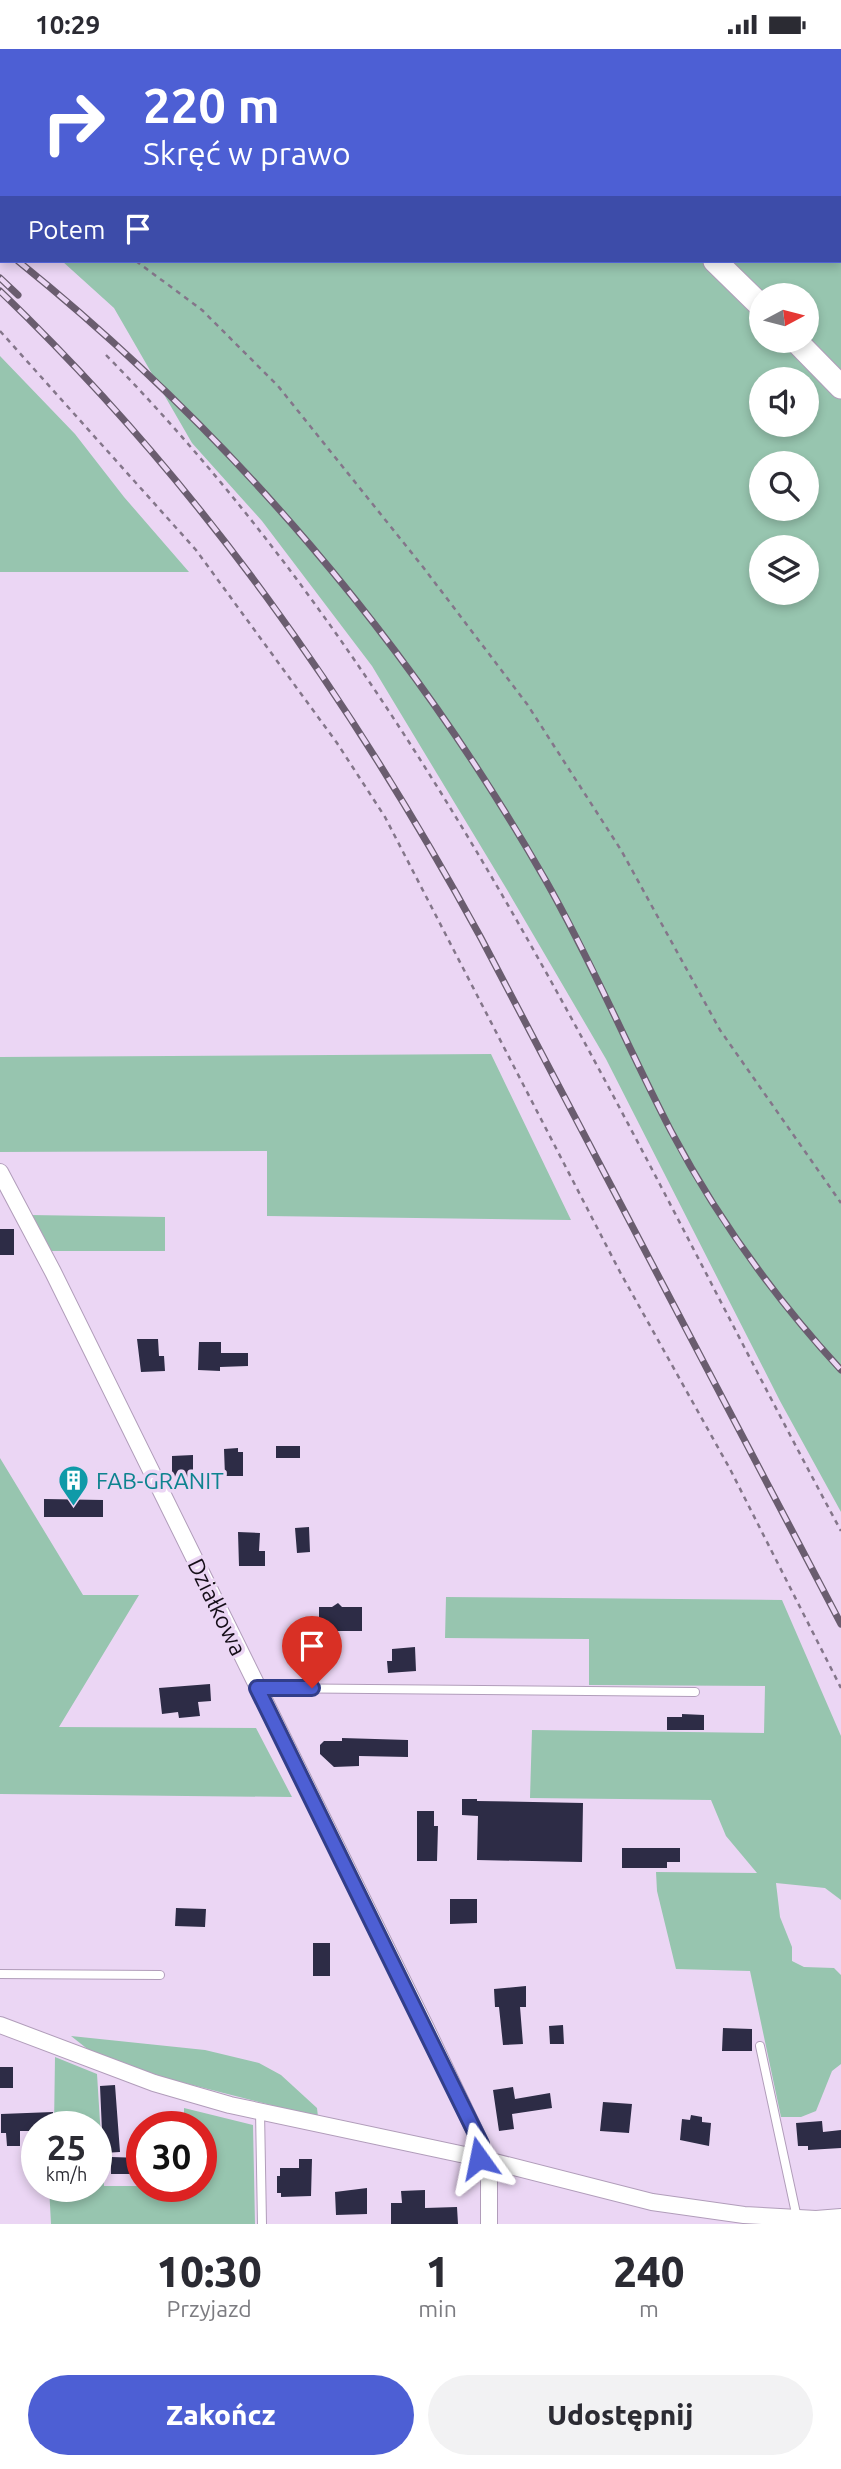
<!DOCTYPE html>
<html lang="pl">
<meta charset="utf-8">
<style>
:root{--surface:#fff;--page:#f2f2f3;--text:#2b2b33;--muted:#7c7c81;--accent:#4d5fd4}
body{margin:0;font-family:Ubuntu,sans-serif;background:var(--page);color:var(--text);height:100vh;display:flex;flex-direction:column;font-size:26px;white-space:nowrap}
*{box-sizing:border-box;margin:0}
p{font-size:23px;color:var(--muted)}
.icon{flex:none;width:38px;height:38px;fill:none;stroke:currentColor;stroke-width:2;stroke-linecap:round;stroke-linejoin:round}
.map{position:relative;height:2175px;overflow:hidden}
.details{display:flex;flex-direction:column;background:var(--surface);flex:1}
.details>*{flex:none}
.guide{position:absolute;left:0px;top:0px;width:842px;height:214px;box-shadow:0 4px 10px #0003;background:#4d5fd4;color:#fff;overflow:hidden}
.needle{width:46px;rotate:83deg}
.controls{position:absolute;left:749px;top:234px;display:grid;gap:14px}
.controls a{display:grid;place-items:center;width:70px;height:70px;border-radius:50%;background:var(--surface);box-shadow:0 4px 10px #0003;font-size:35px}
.speed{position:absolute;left:21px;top:2062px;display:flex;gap:14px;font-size:35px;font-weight:700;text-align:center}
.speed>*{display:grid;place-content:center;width:91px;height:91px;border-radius:50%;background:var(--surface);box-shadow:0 4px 10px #0003;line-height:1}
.speed small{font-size:18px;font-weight:400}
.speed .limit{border:10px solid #d22;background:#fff;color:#111}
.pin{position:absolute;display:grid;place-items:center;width:60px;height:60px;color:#fff;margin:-72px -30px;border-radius:50% 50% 50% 0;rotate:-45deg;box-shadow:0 0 7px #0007}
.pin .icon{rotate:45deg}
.me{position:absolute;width:77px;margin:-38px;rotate:348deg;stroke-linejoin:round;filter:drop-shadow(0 0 5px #0008)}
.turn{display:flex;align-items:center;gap:24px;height:147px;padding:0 28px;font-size:32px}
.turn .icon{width:91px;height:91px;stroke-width:2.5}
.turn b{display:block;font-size:49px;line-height:60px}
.then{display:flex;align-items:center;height:66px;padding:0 28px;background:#0003;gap:14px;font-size:26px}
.eta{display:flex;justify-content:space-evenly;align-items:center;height:119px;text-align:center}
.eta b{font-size:42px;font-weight:800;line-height:49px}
.cta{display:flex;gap:14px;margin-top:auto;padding:14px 28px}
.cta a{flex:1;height:80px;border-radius:42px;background:var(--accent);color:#fff;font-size:28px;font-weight:800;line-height:80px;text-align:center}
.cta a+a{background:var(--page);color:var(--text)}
.status{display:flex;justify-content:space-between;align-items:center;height:49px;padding:0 35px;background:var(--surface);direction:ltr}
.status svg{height:19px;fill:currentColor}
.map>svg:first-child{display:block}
.green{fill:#97c5af;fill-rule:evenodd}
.building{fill:#2d2c46}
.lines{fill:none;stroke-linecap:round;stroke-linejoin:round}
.lane-casing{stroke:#b19dba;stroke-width:10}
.street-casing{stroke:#b19dba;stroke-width:18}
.secondary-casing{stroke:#b19dba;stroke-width:25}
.path{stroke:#84768a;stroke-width:2.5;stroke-dasharray:5 5;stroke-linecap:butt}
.lane{stroke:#fff;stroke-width:8}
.street{stroke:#fff;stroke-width:16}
.secondary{stroke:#fff;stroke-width:23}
.rail-casing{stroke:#6a5d6f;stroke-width:7}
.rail{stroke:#ebd6f4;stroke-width:4.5;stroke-dasharray:13;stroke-linecap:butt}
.route-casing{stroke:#323e8a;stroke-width:18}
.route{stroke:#4d5fd4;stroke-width:12}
.labels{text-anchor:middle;stroke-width:7;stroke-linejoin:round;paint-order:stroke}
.culture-label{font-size:23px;fill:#0d838f;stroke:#ebd6f4;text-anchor:start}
.street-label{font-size:23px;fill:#150e18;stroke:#ebd6f4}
</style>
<div class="status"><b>10:29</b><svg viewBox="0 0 49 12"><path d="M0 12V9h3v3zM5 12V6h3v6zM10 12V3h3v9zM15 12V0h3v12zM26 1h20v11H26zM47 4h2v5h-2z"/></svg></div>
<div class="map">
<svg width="841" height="2175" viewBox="0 0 841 2175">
<rect width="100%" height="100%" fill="#ebd6f4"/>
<path class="green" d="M 0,0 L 841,0 L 841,1463 L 780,1352 L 606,1010 L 506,839 L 372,617 L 262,472 L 192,394 L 114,259 L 62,212 L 840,212 L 840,2 L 2,2 L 2,157 ZM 761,247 L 807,247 L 807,292 L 761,292 ZM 761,331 L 807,331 L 807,376 L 761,376 ZM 761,415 L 807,415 L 807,460 L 761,460 ZM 761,499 L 807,499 L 807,544 L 761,544 Z
M 0,307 L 75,385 L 124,448 L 189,523 L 0,523 Z
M 491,1005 L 571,1171 L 267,1167 L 267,1102 L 0,1103 L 0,1008 Z
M 29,1166 L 165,1168 L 165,1202 L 49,1202 Z
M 0,1409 L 83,1546 L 139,1546 L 59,1678 L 256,1679 L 292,1748 L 0,1745 Z
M 446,1548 L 782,1551 L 841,1687 L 841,1851 L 825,1839 L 776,1834 L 780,1868 L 792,1898 L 792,1912 L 804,1918 L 834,1919 L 841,1926 L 841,2015 L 832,2022 L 816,2062 L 801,2068 L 781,2068 L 750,1922 L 676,1920 L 657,1842 L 656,1823 L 757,1824 L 726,1787 L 711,1751 L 530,1749 L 532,1681 L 764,1684 L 765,1637 L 589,1636 L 589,1590 L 445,1589 Z
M 71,1987 L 205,2001 L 259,2014 L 281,2026 L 317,2059 L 318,2068 L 153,2026 L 90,2002 Z
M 55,2008 L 97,2025 L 104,2137 L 201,2137 L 201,2077 L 184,2077 L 184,2059 L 253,2076 L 255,2175 L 51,2175 L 49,2137 L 96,2137 L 96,2077 L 54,2077 Z"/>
<path class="building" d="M 0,1180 L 14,1180 L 14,1206 L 0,1206 Z
M 137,1290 L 158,1290 L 159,1307 L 164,1307 L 165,1322 L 141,1323 Z
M 199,1293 L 221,1293 L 221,1304 L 248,1304 L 248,1317 L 220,1318 L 220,1322 L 198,1321 Z
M 276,1397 L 300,1397 L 300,1409 L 276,1409 Z
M 238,1399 L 238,1403 L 243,1403 L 243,1427 L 225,1427 L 224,1400 Z
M 193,1406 L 193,1431 L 172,1431 L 172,1407 Z
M 44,1450 L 103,1451 L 103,1468 L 44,1468 Z
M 309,1478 L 310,1503 L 297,1504 L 295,1479 Z
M 238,1483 L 260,1484 L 259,1502 L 265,1502 L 265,1517 L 239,1517 Z
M 338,1554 L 342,1558 L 362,1558 L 362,1582 L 330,1582 L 330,1606 L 287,1606 L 287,1589 L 310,1589 L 311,1571 L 319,1571 L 319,1558 L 332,1558 Z
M 415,1598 L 416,1622 L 388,1624 L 387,1612 L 392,1612 L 392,1600 Z
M 210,1635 L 211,1652 L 198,1653 L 200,1667 L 179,1669 L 178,1663 L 162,1665 L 159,1639 Z
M 682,1665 L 704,1666 L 704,1681 L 667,1681 L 667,1668 L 682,1668 Z
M 342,1689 L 408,1691 L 408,1708 L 359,1707 L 359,1717 L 334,1718 L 320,1705 L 320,1696 L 324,1692 L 342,1692 Z
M 462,1750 L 477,1750 L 477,1752 L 583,1754 L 582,1813 L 477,1811 L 478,1767 L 462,1766 Z
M 417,1762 L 434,1762 L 434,1777 L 438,1777 L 437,1812 L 417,1812 Z
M 622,1799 L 680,1799 L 680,1813 L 667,1813 L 667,1819 L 622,1819 Z
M 450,1850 L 477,1850 L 477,1874 L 450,1875 Z
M 176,1859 L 206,1860 L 205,1878 L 175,1877 Z
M 313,1894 L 330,1894 L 330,1927 L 313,1927 Z
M 526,1937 L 526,1958 L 520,1958 L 523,1995 L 503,1996 L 499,1958 L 495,1958 L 494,1940 Z
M 563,1976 L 564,1995 L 550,1995 L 549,1977 Z
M 723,1979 L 752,1980 L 752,2002 L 722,2002 Z
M 0,2018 L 13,2018 L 13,2039 L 0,2039 Z
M 115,2036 L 120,2103 L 103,2104 L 100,2037 Z
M 513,2038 L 515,2050 L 550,2044 L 552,2059 L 512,2065 L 514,2080 L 499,2082 L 493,2041 Z
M 603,2053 L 632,2055 L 629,2084 L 600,2082 Z
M 53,2063 L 53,2077 L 37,2077 L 37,2082 L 20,2082 L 20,2097 L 7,2097 L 6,2084 L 1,2084 L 1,2065 Z
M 691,2066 L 702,2068 L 702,2073 L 711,2074 L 709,2097 L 680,2091 L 682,2070 L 690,2071 Z
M 822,2072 L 823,2083 L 841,2081 L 841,2099 L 808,2101 L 808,2097 L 798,2097 L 796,2074 Z
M 111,2108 L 142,2109 L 142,2125 L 111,2125 Z
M 299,2110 L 312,2110 L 311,2147 L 281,2148 L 281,2144 L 277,2144 L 277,2127 L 280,2127 L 280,2119 L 299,2119 Z
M 367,2139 L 367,2165 L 336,2166 L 335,2143 Z
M 425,2141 L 425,2159 L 457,2158 L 458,2175 L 391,2175 L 391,2154 L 402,2154 L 401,2142 Z"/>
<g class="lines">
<defs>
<path id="lane" d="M 257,1639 L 695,1643
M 0,1925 L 160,1926
M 760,1997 L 797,2169
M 260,2062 L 262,2175"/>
<path id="street" d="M 0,1123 L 53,1223 L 426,1979 L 481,2095 L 479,2109
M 0,1976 L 154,2034 L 230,2056 L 479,2109 L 652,2153 L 744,2166 L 816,2170 L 841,2168
M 489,2112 L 489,2175"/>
<path id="secondary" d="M 502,0 L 504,2
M 715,212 L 761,257
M 796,292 L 841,338"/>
</defs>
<use href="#lane" class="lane-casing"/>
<use href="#street" class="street-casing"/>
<use href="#secondary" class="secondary-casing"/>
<path class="path" d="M 0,107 L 2,109
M 136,212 L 202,261 L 278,337 L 423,518 L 527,655 L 621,801 L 720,981 L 841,1154
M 0,282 L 196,501 L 337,694 L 385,768 L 620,1223 L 730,1420 L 841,1639
M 106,306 C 432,638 623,1077 841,1482"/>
<use href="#lane" class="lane"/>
<use href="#street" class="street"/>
<use href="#secondary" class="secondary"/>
<defs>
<path id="rail" d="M 0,197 L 2,198
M 18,212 C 231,384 410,593 546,832 C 592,913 628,999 671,1082 C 717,1169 775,1249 841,1321
M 0,229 L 18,246
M 0,242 C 198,432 350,649 481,889 L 841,1575"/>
</defs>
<use href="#rail" class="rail-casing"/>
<use href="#rail" class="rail"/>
</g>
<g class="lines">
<defs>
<path id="route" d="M 312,1639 L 257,1639 L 481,2095 L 479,2109"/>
</defs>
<use href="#route" class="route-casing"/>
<use href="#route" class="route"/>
</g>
<defs>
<symbol id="building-pin" viewBox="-11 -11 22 30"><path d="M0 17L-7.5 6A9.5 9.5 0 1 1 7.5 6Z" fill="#0f9aa8" stroke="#ebd6f4"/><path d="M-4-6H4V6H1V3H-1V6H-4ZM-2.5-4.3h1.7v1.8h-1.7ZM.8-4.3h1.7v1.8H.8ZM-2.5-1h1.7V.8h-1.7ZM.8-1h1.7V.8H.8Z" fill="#fff"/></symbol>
</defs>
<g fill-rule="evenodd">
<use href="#building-pin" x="56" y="1414" width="35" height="47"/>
</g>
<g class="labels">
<g class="culture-label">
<text x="96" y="1440">FAB-GRANIT</text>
</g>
<g class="street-label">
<text transform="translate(217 1558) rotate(64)" y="8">Działkowa</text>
</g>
</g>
</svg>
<div class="controls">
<a><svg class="needle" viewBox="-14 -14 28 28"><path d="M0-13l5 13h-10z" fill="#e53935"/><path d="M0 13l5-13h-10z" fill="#7c7c81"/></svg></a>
<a><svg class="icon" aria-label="sound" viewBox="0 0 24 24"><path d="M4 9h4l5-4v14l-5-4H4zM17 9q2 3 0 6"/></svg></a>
<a><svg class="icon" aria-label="search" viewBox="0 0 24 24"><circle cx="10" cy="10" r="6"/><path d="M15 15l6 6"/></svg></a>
<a><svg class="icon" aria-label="layers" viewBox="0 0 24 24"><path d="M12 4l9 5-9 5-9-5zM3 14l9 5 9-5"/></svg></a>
</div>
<div class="speed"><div>25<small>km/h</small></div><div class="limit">30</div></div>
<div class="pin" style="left:312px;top:1639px;background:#d93025"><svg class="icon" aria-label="arrive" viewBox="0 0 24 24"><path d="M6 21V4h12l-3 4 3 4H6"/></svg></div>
<svg class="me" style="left:479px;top:2109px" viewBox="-20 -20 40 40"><path d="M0-17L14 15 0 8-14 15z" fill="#4d5fd4" stroke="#fff" stroke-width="4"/></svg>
<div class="guide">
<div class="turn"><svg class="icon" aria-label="right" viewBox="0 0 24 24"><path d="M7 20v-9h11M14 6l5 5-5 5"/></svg><div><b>220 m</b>Skręć w prawo</div></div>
<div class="then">Potem<svg class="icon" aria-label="arrive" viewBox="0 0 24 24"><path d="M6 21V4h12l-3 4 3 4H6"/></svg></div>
</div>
</div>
<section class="details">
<div class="eta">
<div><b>10:30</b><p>Przyjazd</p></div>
<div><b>1</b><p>min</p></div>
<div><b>240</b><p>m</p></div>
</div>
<div class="cta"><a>Zakończ</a><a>Udostępnij</a></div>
</section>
